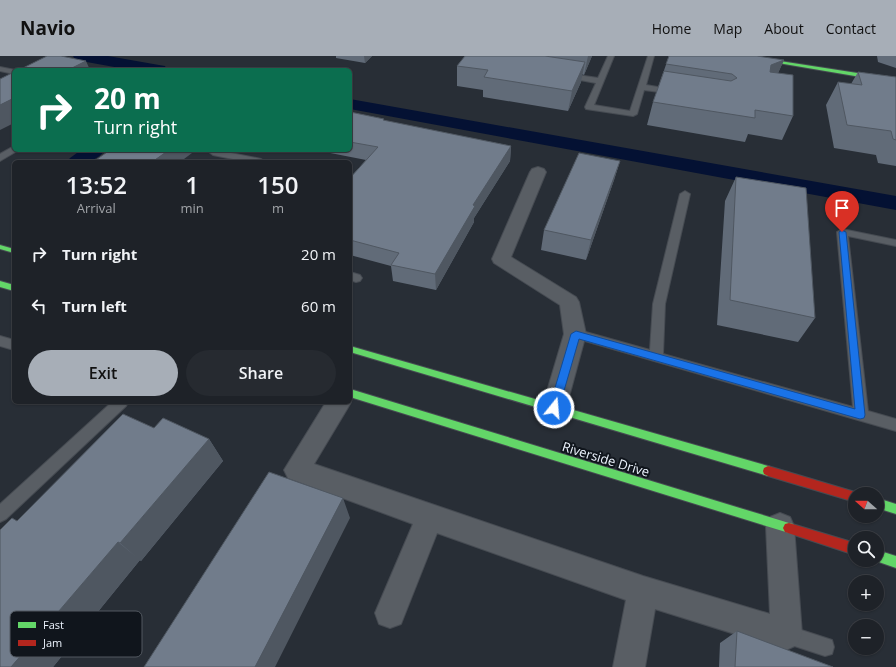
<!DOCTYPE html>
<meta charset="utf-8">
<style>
:root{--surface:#1e2228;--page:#262a30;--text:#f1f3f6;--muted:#a1a4a8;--line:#3c3f45;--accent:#a7aeb7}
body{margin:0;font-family:"Open Sans",sans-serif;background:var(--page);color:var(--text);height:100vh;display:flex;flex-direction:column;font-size:15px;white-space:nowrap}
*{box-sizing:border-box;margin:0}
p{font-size:13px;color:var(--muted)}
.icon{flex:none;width:22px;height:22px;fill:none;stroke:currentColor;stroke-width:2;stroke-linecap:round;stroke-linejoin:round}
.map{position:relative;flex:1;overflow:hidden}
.sheet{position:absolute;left:12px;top:104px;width:340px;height:244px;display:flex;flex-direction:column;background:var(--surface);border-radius:6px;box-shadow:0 1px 3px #0004,0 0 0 1px var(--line)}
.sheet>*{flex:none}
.guide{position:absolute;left:12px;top:12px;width:340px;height:84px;border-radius:6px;box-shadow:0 1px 3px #0004,0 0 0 1px var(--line);background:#0b6e4f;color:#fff;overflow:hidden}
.needle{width:26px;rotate:291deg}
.controls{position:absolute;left:848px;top:431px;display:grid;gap:8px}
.controls a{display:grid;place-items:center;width:36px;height:36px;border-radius:50%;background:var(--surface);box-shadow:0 1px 3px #0004,0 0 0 1px var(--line);font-size:20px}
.pin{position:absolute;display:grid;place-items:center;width:34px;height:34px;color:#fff;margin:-41px -17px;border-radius:50% 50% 50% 0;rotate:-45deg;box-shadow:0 0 4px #0007}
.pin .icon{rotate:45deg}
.me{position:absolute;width:44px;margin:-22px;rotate:17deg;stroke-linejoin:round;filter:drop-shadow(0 0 3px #0008)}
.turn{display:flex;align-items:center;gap:14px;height:84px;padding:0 16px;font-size:18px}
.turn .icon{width:52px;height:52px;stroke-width:2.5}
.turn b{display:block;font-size:28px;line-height:34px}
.eta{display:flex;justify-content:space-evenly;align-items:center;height:68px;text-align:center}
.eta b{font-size:24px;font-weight:600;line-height:28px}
.action{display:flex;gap:8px;margin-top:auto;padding:8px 16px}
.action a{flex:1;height:46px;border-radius:24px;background:var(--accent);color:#111;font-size:16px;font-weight:600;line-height:46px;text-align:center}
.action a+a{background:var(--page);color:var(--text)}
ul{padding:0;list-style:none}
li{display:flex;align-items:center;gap:12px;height:52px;padding:0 16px}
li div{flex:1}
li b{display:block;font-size:15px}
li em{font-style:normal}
header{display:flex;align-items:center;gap:24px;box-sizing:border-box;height:56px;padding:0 20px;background:var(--accent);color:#111}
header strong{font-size:19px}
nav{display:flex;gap:22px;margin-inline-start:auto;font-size:14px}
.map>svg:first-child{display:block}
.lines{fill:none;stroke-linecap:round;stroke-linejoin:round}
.canal{fill:#041133;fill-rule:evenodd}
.lane-casing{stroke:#464b52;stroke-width:2}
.street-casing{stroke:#464b52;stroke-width:2}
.fast-casing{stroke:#464b52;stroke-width:2}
.jam-casing{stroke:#464b52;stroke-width:2}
.lane{fill:#595e64;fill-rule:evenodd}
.street{fill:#595e64;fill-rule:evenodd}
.fast{fill:#63d668;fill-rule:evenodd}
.jam{fill:#b3261e;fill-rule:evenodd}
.wall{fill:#616b78}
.shaded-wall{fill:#4f5761}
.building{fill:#717c8b;stroke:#4f5761}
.route{fill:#1a73e8;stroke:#114b97}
.labels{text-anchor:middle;stroke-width:4;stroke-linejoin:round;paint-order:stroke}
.street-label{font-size:13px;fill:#ecf3fd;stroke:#10151c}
.key{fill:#10151c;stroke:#525860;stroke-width:1}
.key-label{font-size:11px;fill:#ecf3fd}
</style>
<header>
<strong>Navio</strong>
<nav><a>Home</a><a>Map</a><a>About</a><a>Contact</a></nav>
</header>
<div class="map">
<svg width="896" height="611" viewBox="0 0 896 611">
<rect width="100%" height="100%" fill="#282e36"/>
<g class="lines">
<path class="canal" d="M 73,0 L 108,0 L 159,9 L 165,10 L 167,14 L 131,14 L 81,5 L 75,3 Z
M 350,43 L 896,140 L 896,154 L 350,53 Z
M 81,94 L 105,94 C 95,108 82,106 67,106 L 70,102 Z"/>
<defs>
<path id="lane" d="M 608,0 L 614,0 L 594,49 L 630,55 L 648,0 L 654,0 L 646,29 L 675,34 L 679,36 L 675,38 L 644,34 L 637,58 L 633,60 L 586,53 L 585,51 L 596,27 L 564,21 L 560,19 L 564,17 L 598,22 Z
M 0,11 L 15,14 L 14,18 L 0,15 Z
M 14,90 L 14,94 L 17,95 L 0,105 L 0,98 Z
M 210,94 L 216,94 L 261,103 L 266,106 L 248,106 L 213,99 L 209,96 Z
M 685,135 L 690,138 L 665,248 L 663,298 L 853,351 L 837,176 L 842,173 L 896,184 L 896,190 L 848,180 L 868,355 L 896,363 L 896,375 L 571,281 L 569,278 L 571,275 L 575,273 L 650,294 L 653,248 L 680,138 Z
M 350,216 L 360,219 L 362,222 L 360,225 L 356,226 L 350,224 Z
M 0,280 L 14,284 L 14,294 L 0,290 Z
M 112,346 L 128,346 L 126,350 L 6,463 L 0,466 L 0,448 Z
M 786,569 L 832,584 L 834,591 L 832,598 L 825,600 L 779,585 L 777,578 L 779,571 Z"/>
<path id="street" d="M 538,111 L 544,113 L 546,116 L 511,201 L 576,241 L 579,246 L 586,278 L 566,352 L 562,359 L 554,362 L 546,359 L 542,352 L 564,278 L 560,249 L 494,207 L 492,203 L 530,116 L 532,113 Z
M 350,345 L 351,346 L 347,353 L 314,408 L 643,520 L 770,558 L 766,470 L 770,461 L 780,457 L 790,461 L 794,470 L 802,578 L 797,589 L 786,594 L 655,553 L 645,611 L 613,611 L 626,544 L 437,477 L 401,568 L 390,572 L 379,568 L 375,557 L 413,468 L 288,422 L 284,414 L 326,346 L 350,346 Z"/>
<path id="fast" d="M 737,0 L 748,0 L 896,23 L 896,27 Z
M 0,189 L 14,193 L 14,197 L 0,193 Z
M 0,225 L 14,229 L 14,235 L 0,231 Z
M 350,290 L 768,410 L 772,412 L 773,415 L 772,418 L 768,420 L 350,296 Z
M 350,333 L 789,467 L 793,468 L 795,472 L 793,476 L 789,477 L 350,341 Z
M 877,442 L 896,448 L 896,458 L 877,452 Z
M 877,494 L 896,500 L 896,512 L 873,504 L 877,504 Z"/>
<path id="jam" d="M 768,410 L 855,436 L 859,438 L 855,438 L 855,446 L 768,420 L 764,418 L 763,415 L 764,412 Z
M 789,467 L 855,487 L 855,499 L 785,476 L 783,472 L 785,468 Z"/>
</defs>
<use href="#lane" class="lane-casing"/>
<use href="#street" class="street-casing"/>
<use href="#fast" class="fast-casing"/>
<use href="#jam" class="jam-casing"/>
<use href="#lane" class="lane"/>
<use href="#street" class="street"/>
<use href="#fast" class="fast"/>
<use href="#jam" class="jam"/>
</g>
<path class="wall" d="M 336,0 L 372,0 L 365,7 L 336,2 Z
M 465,0 L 592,0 L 584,19 L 582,18 L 581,26 L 568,55 L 483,41 L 483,34 L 457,30 L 457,10 Z
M 669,0 L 784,4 L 778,17 L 793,60 L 782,84 L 748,78 L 745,86 L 647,69 L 653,46 Z
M 877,0 L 896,0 L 896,12 L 878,6 Z
M 858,16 L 896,21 L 896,110 L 878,107 L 876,99 L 834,92 L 826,49 L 838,26 L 851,28 Z
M 350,56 L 384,63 L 384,65 L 511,90 L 510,105 L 474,162 L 474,166 L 436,234 L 393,225 L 391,210 L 350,199 L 350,122 L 366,104 L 315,94 L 350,94 Z
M 620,105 L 614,124 L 586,204 L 541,194 L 544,174 Z
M 736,121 L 815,262 L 798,286 L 717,269 L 725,145 Z
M 154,372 L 209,383 L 223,405 L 141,505 L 140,504 L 53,611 L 17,465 Z
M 737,575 L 833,611 L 719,611 L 720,587 Z"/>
<path class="shaded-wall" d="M 364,0 L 372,0 L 365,7 Z
M 588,0 L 592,0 L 584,19 Z
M 784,4 L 774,26 L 761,31 L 771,9 Z
M 86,5 L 90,14 L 68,14 Z
M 585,6 L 581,26 L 568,55 L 572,35 Z
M 14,42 L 14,67 L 0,74 L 0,49 Z
M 511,90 L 510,105 L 474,162 L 474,166 L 436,234 L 435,218 L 473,149 Z
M 169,94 L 196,94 L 180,106 L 152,106 Z
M 620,105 L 614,124 L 586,204 L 591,184 Z
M 209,383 L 223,405 L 141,505 L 120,487 Z
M 343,442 L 350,462 L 275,611 L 255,611 Z
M 118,486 L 140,504 L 53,611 L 11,611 Z"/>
<path class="building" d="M 47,0 L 61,0 L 86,5 L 68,14 L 19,14 Z
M 465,0 L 545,0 L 585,6 L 572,35 L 484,21 L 488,14 L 457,10 Z
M 669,0 L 757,0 L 784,4 L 771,9 L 770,16 L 793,19 L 793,60 L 755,54 L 755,62 L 653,46 L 664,15 L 731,25 L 737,22 L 732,18 L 666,8 Z
M 14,16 L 14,42 L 0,49 L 0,23 Z
M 858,16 L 896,21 L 896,84 L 893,83 L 891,75 L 847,69 L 838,26 L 862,29 Z
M 350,56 L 384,63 L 383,64 L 511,90 L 473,149 L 475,150 L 435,218 L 391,209 L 399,197 L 350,184 L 350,122 L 378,91 L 350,86 Z
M 110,94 L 169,94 L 152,106 L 93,106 Z
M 579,97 L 620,105 L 591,184 L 544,174 Z
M 736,121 L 806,132 L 815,262 L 730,244 Z
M 123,358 L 154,372 L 163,362 L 209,383 L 120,487 L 118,486 L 11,611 L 0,611 L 0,474 L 12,462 L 17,465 Z
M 269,416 L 343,442 L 255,611 L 144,611 Z
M 737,575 L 833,611 L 735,611 Z"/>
<path class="route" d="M 842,174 L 846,176 L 865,359 L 864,362 L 860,363 L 579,283 L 559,352 L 557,355 L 551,355 L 549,352 L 571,278 L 576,275 L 855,353 L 839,176 Z"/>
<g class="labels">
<g class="street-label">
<text transform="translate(606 403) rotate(17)" y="5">Riverside Drive</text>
</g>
</g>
<rect x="10" y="555" width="132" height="46" rx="6" class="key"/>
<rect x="18" y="566" width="18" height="6" fill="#63d668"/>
<rect x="18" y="584" width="18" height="6" fill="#b3261e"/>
<g class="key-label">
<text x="43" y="573">Fast</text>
<text x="43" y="591">Jam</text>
</g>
</svg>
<div class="controls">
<a><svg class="needle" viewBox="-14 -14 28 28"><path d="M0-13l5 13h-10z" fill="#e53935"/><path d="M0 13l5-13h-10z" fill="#a1a4a8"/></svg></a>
<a><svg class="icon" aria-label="search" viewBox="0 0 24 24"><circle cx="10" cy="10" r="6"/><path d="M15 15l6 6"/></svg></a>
<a>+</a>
<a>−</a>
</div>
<div class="pin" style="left:842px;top:176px;background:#d93025"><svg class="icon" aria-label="arrive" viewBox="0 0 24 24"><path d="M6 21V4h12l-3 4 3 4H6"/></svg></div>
<svg class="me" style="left:554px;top:352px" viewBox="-20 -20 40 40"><circle r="17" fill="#1a73e8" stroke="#fff" stroke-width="3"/><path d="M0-11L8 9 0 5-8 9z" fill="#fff"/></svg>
<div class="guide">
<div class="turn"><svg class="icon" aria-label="right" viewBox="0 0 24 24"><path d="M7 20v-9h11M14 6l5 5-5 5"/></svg><div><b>20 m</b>Turn right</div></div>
</div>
<section class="sheet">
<div class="eta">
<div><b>13:52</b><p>Arrival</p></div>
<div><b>1</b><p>min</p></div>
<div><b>150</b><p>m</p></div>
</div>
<ul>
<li><svg class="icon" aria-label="right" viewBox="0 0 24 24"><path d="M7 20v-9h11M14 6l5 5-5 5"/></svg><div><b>Turn right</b></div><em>20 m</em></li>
<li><svg class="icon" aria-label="left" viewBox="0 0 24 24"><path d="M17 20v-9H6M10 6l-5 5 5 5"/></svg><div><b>Turn left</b></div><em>60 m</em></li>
</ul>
<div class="action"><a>Exit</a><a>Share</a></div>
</section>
</div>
